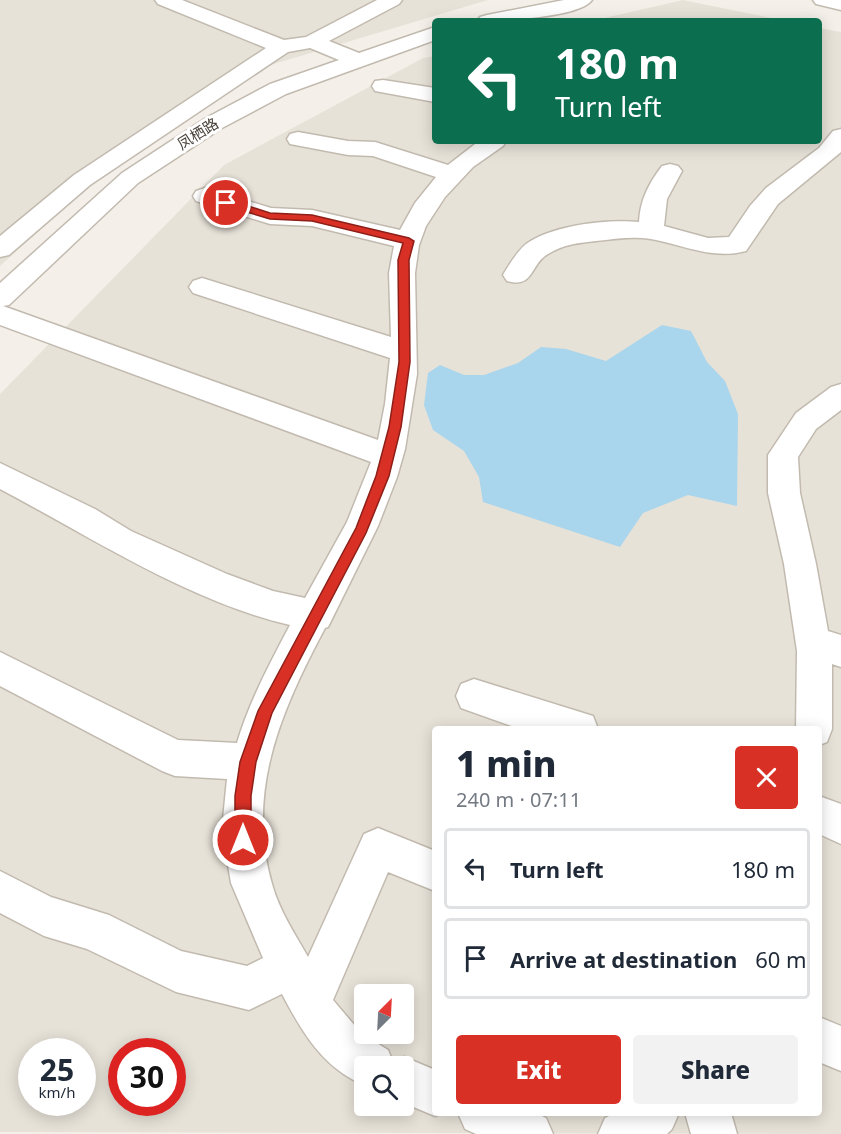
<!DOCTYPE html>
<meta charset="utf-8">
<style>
:root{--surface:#fff;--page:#f2f2f3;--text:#1f2937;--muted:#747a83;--line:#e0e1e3;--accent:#d93025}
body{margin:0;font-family:"Noto Sans","Noto Sans SC",sans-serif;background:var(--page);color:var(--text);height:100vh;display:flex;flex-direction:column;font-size:22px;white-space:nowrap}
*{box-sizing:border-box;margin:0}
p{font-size:20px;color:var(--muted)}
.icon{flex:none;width:33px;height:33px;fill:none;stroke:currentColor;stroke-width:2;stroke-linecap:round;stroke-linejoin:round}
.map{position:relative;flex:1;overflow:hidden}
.drawer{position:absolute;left:432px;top:726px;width:390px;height:390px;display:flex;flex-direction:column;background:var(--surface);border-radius:6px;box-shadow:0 3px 15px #0003}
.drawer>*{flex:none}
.guide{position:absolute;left:432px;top:18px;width:390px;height:126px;border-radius:6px;box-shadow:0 3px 15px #0003;background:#0b6e4f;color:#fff;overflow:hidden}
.needle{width:39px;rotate:24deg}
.buttons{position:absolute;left:354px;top:984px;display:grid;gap:12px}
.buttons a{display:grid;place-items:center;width:60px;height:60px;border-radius:6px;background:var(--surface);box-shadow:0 3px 15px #0003;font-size:30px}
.speed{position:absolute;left:18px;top:1038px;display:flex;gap:12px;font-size:30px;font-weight:700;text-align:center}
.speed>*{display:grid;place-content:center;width:78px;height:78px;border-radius:50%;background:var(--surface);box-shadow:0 3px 15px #0003;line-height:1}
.speed small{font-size:15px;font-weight:400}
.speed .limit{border:9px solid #d22;background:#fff;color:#111}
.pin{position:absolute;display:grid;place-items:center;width:51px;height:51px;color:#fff;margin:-26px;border:3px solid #fff;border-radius:50%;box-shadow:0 2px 6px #0007}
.me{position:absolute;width:66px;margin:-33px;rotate:0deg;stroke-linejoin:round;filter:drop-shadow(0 0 4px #0008)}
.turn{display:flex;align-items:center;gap:21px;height:126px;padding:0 24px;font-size:27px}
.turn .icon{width:78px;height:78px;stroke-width:2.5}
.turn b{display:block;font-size:42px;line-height:51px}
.round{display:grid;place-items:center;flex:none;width:63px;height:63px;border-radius:6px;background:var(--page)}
.overview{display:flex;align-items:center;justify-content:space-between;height:102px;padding:0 24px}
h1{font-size:36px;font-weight:800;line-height:45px}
.action{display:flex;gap:12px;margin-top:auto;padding:12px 24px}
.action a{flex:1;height:69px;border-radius:6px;background:var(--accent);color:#fff;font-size:24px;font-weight:800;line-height:69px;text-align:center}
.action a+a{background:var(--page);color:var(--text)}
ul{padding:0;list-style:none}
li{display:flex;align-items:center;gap:18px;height:81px;margin:0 12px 9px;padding:0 12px;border:3px solid var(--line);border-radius:6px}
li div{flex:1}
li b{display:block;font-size:22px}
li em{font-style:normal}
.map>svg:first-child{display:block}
.residential{fill:#e7e2d8;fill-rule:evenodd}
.water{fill:#a9d5ed}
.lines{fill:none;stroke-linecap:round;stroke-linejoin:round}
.minor-casing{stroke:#c2baaf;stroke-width:3}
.minor{fill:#fff;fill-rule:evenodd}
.route{fill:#d93025;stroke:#8d1f18;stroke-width:1.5}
.labels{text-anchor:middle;stroke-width:6;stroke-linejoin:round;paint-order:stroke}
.far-street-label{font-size:15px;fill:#474038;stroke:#fff}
</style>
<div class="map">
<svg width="841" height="1134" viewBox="0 0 841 1134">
<rect width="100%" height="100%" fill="#f4f0e9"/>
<path class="residential" d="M 0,0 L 488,0 L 267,66 L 92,183 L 0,266 Z
M 683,0 L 786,21 L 591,21 Z
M 819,28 L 841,32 L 841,1134 L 0,1132 L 0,394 L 224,165 L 423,58 L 435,56 L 435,141 L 819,141 ZM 435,729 L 819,729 L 819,1113 L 435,1113 ZM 364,994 L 404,994 L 404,1034 L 364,1034 ZM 32,1052 L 82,1052 L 82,1102 L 32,1102 ZM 122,1052 L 172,1052 L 172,1102 L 122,1102 ZM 364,1066 L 404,1066 L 404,1106 L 364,1106 Z"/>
<path class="water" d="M 662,325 L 691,331 L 707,362 L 725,381 L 738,414 L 737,506 L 688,495 L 643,513 L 620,547 L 483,502 L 479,477 L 464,451 L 433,430 L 424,405 L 428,373 L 440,365 L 464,375 L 484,375 L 518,363 L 541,347 L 566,349 L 606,361 Z"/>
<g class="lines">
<defs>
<path id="minor" d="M 155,0 L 182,0 L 284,40 L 306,37 L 377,0 L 402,0 L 399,4 L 329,41 L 359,53 L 435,27 L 435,40 L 286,94 L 222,128 L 138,183 L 9,305 L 3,306 L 378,440 L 385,404 L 390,358 L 193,293 L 189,287 L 193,281 L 202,278 L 391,337 L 389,273 L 394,246 L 312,226 L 270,224 L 196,201 L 193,196 L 196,191 L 205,188 L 271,208 L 312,210 L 400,230 L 415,203 L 436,177 L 373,156 L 348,155 L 290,144 L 287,139 L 290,134 L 298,132 L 348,141 L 375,142 L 448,165 L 479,141 L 506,141 L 503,146 L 473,167 L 445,197 L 426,226 L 419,245 L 415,273 L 417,374 L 405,449 L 397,477 L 378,526 L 328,627 L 325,628 C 282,709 245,791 272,884 C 279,910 295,934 308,957 L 364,834 L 378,828 L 435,851 L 435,891 L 388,872 L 333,1000 L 361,1033 L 388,1050 L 393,1062 L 404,1057 L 435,1070 L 435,1113 L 442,1113 L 435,1116 L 404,1103 L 404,1066 L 364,1066 L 364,1085 C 323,1068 302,1032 282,994 L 249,1010 L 176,992 L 87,949 L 44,936 L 0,913 L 0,871 L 51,897 L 109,915 L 181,951 L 247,966 L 263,958 L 231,883 L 222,829 L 227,779 L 175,776 L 162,771 L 0,686 L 0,652 L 178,740 L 237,743 C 249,702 270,663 290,625 C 190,602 91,537 0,489 L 0,463 L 95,509 L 131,531 L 227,574 L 273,591 L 305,598 L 347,522 L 371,462 L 0,325 L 0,283 L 122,173 L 206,118 L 270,84 L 339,60 L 310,48 L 288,52 L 90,185 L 9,255 L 0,257 L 0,236 L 74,175 L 266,48 L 158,4 Z
M 564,0 L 592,0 C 579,18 499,21 477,21 L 480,17 L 487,15 Z
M 813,0 L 841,0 L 841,10 L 816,4 Z
M 383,80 L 435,88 L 435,102 L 375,91 L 372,86 L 375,81 Z
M 841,129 L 841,152 L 778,204 L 746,251 C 712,260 684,245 651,239 C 633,236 615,239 596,241 C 579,243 564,244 548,254 C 530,264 534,289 507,281 L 503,275 C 509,265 519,248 529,242 C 556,225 607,219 639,222 C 640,200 649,183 662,166 L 670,164 L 678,166 L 682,171 L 667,199 L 664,226 L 708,238 L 729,237 L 750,206 L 766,188 L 819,148 L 833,131 Z
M 841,384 L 841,410 L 816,429 L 798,457 L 800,493 L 816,564 L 828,631 L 841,635 L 841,667 L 832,664 L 832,729 L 827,742 L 819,745 L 819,729 L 796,729 L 797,651 L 784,564 L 768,493 L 768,455 L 796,413 L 831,387 Z
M 474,679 L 593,716 L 598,729 L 520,729 L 461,708 L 456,696 L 461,684 Z
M 819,796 L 841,804 L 841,844 L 819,834 Z
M 819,1017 L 841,1026 L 841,1071 L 819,1062 Z
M 458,1113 L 536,1113 L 546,1118 L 553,1134 L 476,1134 L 465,1129 Z
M 615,1113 L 679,1113 L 672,1129 L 667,1134 L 598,1134 L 605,1118 Z
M 685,1113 L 731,1113 L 737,1134 L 691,1134 Z"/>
</defs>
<use href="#minor" class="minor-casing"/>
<use href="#minor" class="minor"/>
</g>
<path class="route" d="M 226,199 L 270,213 L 312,215 L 409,238 L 414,241 L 409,260 L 410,362 L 401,427 L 389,476 L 366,533 L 272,713 L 256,762 L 251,796 L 251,840 L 249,845 L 243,848 L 238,845 L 235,840 L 235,796 L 240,762 L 258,711 L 356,528 L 376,476 L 389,427 L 399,362 L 398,260 L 403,243 L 312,221 L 270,219 L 223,205 L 223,200 Z"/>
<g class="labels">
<g class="far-street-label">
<text transform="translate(198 134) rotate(-32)" y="5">凤栖路</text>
</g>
</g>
</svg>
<div class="buttons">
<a><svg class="needle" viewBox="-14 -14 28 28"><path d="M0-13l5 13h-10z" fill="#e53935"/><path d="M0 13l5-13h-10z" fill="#747a83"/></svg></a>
<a><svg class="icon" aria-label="search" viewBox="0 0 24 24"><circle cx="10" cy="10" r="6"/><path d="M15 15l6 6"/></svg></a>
</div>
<div class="speed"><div>25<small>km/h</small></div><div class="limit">30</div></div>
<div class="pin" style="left:226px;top:203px;background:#d93025"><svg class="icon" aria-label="arrive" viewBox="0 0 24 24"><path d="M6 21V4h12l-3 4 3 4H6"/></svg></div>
<svg class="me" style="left:243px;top:840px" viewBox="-20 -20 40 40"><circle r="17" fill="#d93025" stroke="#fff" stroke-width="3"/><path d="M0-11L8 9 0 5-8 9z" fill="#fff"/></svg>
<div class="guide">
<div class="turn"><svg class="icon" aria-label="left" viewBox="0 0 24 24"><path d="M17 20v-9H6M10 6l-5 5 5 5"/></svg><div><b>180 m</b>Turn left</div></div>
</div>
<section class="drawer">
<div class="overview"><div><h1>1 min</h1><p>240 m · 07:11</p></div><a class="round" style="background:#d93025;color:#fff"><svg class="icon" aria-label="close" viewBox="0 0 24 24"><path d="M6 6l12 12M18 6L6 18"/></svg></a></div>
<ul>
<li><svg class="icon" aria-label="left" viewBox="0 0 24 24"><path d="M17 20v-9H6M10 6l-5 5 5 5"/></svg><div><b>Turn left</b></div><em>180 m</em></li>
<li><svg class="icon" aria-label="arrive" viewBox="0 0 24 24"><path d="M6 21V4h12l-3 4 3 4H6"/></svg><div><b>Arrive at destination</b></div><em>60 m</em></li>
</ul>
<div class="action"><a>Exit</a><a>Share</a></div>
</section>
</div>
